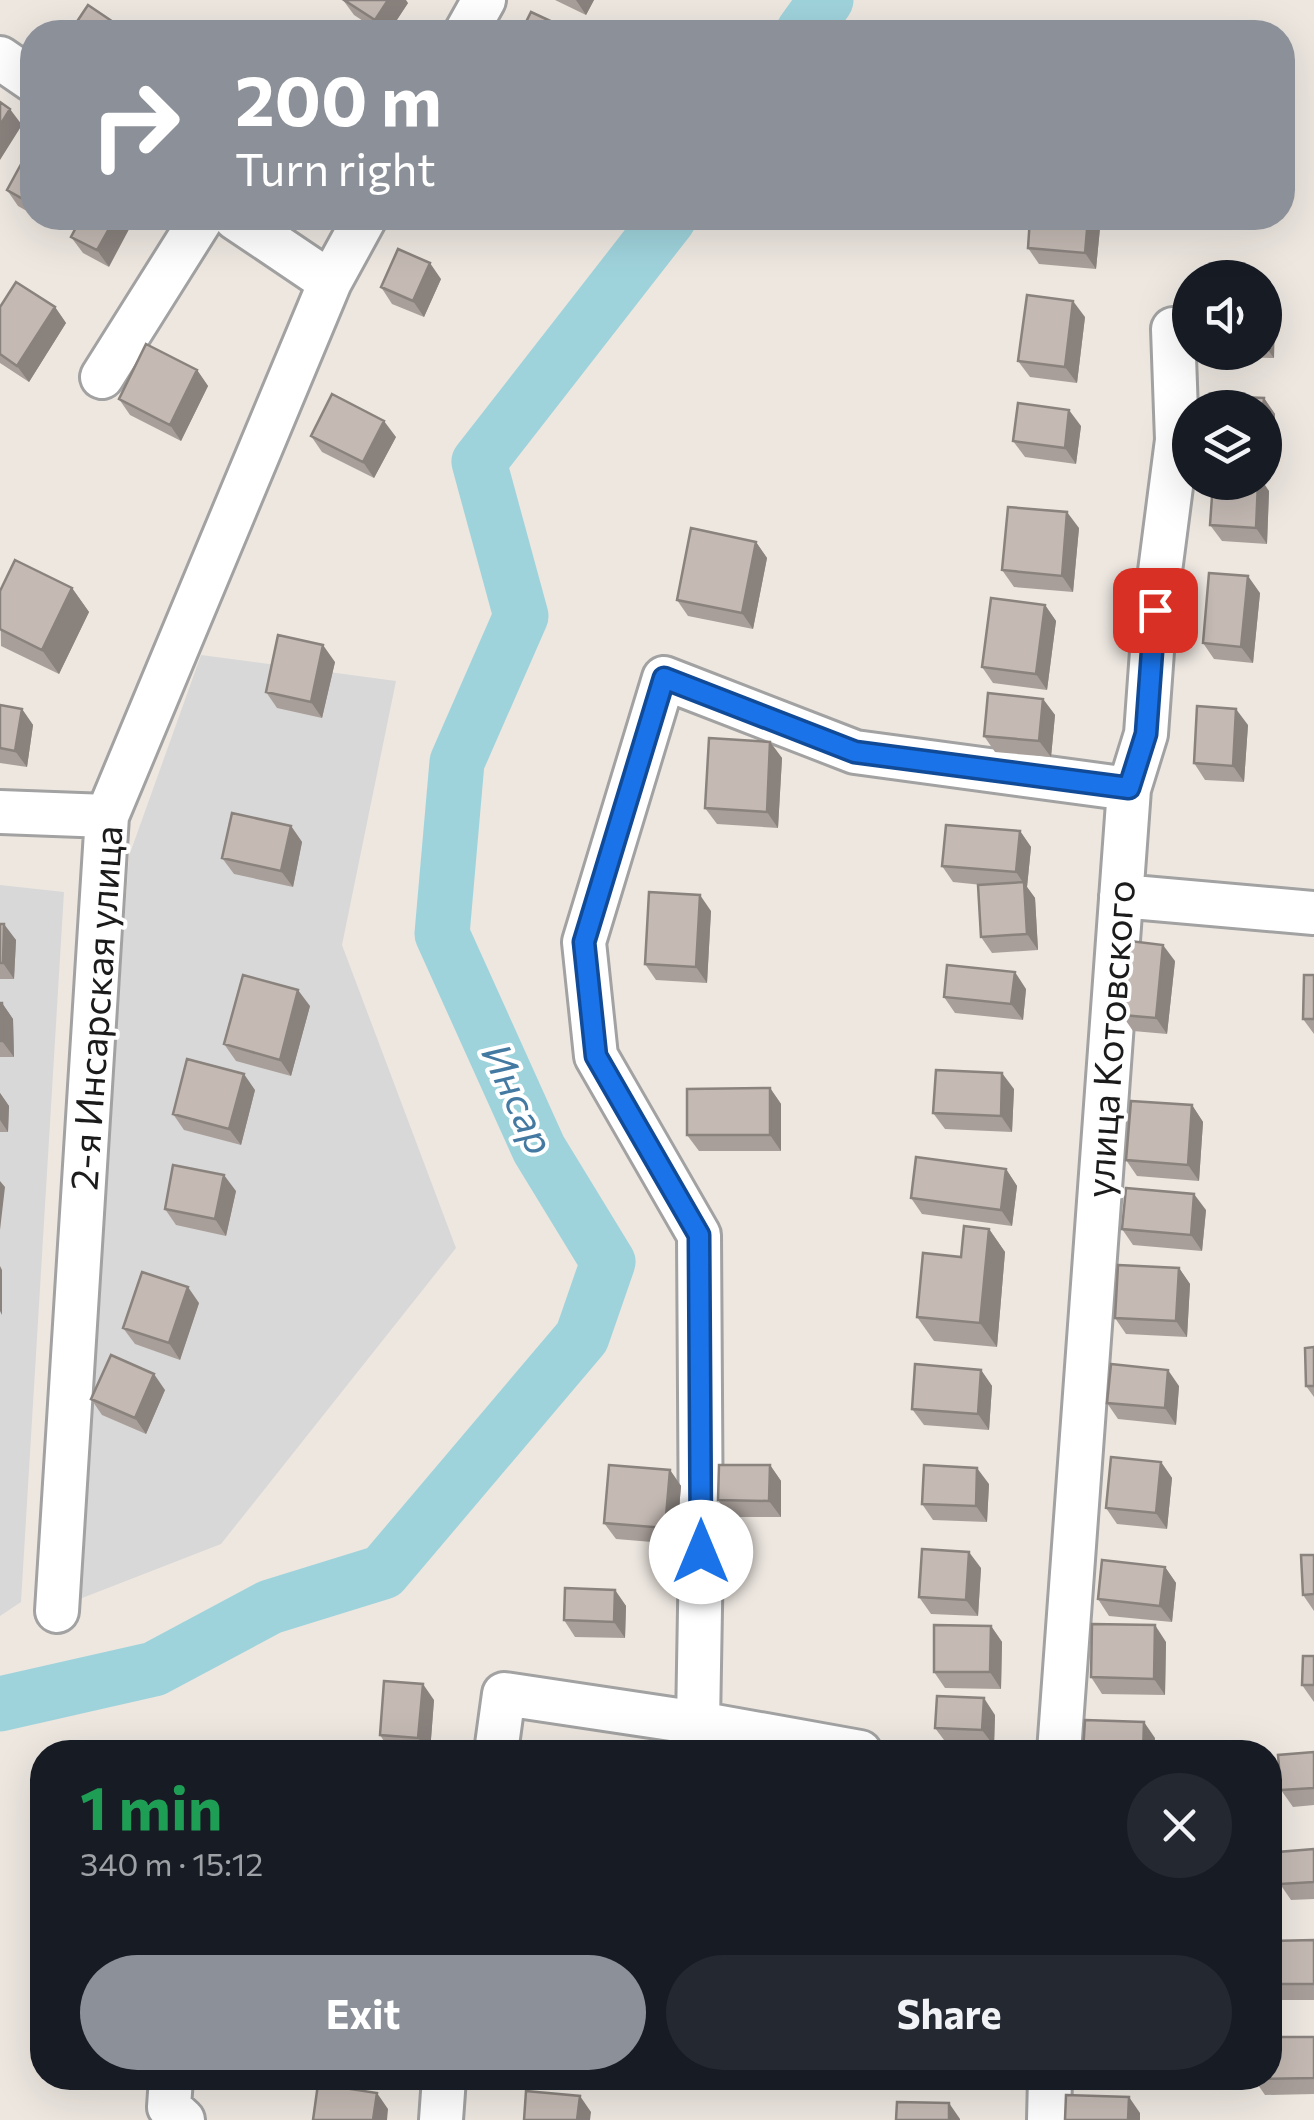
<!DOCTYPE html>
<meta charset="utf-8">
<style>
:root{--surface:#171b24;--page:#242831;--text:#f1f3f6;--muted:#9ea1a6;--accent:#8c9099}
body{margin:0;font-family:Commissioner,sans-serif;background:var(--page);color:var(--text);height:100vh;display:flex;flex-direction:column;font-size:38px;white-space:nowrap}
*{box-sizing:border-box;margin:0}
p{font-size:32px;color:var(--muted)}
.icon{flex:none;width:55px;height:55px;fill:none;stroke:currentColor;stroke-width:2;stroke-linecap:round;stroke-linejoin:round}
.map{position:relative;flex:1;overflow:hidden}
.side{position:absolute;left:30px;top:1740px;width:1252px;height:350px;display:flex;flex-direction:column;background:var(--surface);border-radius:40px;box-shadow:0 10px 40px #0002}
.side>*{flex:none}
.banner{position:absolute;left:20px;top:20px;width:1275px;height:210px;border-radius:40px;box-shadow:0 10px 40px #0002;background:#8c9099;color:#fff;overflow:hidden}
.tools{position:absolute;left:1172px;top:260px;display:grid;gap:20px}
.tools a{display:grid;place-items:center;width:110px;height:110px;border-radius:50%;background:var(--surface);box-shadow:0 10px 40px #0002;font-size:50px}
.pin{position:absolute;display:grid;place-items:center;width:85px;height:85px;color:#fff;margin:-42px;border-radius:20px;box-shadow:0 5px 15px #0006}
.me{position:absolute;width:110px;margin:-55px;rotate:0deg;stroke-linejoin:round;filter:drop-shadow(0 0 8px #0008)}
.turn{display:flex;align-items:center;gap:35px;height:210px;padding:0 50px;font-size:45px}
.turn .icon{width:130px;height:130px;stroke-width:2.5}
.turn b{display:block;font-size:70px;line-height:85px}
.round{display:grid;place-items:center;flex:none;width:105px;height:105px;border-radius:52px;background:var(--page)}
.head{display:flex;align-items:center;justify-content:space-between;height:170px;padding:0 50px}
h1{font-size:60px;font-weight:700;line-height:75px;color:#1e9e55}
.primary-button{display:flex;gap:20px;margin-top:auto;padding:20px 50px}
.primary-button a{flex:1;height:115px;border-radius:60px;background:var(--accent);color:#fff;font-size:40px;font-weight:700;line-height:115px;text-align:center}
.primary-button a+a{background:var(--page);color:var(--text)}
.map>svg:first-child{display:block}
.residential{fill:#d9d8d8}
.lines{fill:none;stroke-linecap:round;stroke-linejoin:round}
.river{stroke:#9fd3dc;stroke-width:55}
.minor-casing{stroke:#a2a2a2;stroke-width:48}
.minor{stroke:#fff;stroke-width:42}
.wall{fill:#a99f9a}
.shaded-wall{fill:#89827d}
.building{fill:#c4b9b3;stroke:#89827d;stroke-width:2.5}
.route-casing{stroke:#114b97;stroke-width:25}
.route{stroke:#1a73e8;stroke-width:18}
.labels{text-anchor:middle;stroke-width:8;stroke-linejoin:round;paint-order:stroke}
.street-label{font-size:38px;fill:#1b1b1b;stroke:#fff}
.water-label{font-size:40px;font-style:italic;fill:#447aa2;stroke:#fff}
</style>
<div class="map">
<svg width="1314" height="2120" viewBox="0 0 1314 2120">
<rect width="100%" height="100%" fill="#ede7e0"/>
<path class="residential" d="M 201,655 L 396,681 L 342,945 L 456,1248 L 221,1544 L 77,1600 L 129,856 Z
M 0,885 L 64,892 L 21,1602 L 0,1616 Z"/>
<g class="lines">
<path class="river" d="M 803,32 L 826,0
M 0,1704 L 154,1669 L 270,1607 L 383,1572 L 582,1337 L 608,1262 L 539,1149 L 442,934 L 457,762 L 521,616 L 479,462 L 669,218"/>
<defs>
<path id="minor" d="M 466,32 L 484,0
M 0,58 L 32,80
M 235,218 L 330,282
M 102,377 L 202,218
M 0,812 L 107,816
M 1121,896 L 1314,913
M 57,1611 L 107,816 L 330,282 L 365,218
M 698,1723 L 701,1552 L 699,1235 L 596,1056 L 584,942 L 664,678 L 855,752 L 1129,789
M 496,1752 L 504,1694 L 698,1723 L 860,1752
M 1059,1752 L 1129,789 L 1146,734 L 1155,610 L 1177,440 L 1173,329
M 171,2078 L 169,2107 L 183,2120
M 441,2120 L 444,2078
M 1049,2120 L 1050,2078"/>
</defs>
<use href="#minor" class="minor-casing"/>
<use href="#minor" class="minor"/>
</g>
<path class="wall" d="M 343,0 L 408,3 L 389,32 L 380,32 L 354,15 Z
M 555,0 L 594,0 L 586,15 Z
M 32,144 L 32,214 L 18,206 L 7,190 Z
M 38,218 L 66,218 L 60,230 Z
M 81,218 L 109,267 L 83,253 L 71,237 Z
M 1030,218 L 1101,218 L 1096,269 L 1039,264 L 1028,248 Z
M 441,279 L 424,317 L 392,304 L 381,287 Z
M 1265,290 L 1275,304 L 1274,358 L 1232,357 L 1229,352 L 1265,352 Z
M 0,307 L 55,307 L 66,323 L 29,382 L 0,363 Z
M 1085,317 L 1077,383 L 1030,377 L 1018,361 Z
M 197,370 L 208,386 L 181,441 L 130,415 L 119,399 Z
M 1264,398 L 1275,414 L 1273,474 L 1265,473 Z
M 1081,426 L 1076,464 L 1025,457 L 1013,441 Z
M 311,436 L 396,437 L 374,478 L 322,452 Z
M 1269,491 L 1267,544 L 1222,541 L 1210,525 Z
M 1079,528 L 1073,592 L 1014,587 L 1002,570 Z
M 756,542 L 767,558 L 753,629 L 688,616 L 677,600 Z
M 72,588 L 89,612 L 59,674 L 1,646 L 0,591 Z
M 1260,593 L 1253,663 L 1214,659 L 1203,643 Z
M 1045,605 L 1056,621 L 1047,690 L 993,683 L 982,667 Z
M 335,662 L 322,718 L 277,708 L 266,692 Z
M 1043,699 L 1055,715 L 1051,757 L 995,752 L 984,736 Z
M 0,705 L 22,709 L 33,725 L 27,767 L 0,763 Z
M 1248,725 L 1244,782 L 1205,780 L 1194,763 Z
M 770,742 L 782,758 L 778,828 L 717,824 L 705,808 Z
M 291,826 L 302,842 L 293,887 L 234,874 L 222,858 Z
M 1020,831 L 1031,847 L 1027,887 L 1035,898 L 1038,950 L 992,953 L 981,937 L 982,885 L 953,882 L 942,866 Z
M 711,911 L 707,983 L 656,980 L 645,964 Z
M 0,924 L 16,940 L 14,979 L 0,979 Z
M 1175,961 L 1167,1034 L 1133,1031 L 1122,1015 Z
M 1314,975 L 1314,1034 L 1303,1019 Z
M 1026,989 L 1023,1020 L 955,1013 L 944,997 Z
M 0,1003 L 2,1003 L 13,1019 L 14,1057 L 0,1057 Z
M 310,1006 L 291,1076 L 236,1061 L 224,1044 Z
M 770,1088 L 781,1104 L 781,1151 L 699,1151 L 687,1135 Z
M 1014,1089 L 1012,1132 L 945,1129 L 933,1113 Z
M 255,1090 L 241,1145 L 184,1130 L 173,1114 Z
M 0,1093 L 9,1106 L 8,1132 L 0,1132 Z
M 1192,1105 L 1203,1122 L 1199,1181 L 1137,1176 L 1126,1160 Z
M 1006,1169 L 1017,1186 L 1012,1226 L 922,1214 L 911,1198 Z
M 236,1191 L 226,1236 L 176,1225 L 165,1209 Z
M 1206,1210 L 1202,1251 L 1133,1245 L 1122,1229 Z
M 989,1229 L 1005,1252 L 997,1347 L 934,1341 L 917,1317 L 961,1257 Z
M 1179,1268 L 1190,1284 L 1187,1337 L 1126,1334 L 1115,1318 Z
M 199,1303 L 180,1360 L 135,1344 L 123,1328 Z
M 1314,1347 L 1314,1397 L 1306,1386 Z
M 981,1370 L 992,1386 L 989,1430 L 924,1425 L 912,1409 Z
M 1179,1386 L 1176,1425 L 1118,1419 L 1107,1403 Z
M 165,1390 L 146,1434 L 102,1415 L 91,1399 Z
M 1161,1462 L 1172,1478 L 1167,1529 L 1117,1524 L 1106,1508 Z
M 770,1465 L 781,1481 L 781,1517 L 730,1517 L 718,1500 Z
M 670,1470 L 681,1486 L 676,1544 L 616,1539 L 604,1523 Z
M 989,1484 L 987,1522 L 933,1520 L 922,1504 Z
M 1314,1555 L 1314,1611 L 1303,1595 Z
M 1165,1567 L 1176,1583 L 1172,1622 L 1109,1616 L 1098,1599 Z
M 981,1568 L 978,1616 L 931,1614 L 919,1597 Z
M 615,1590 L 626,1606 L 625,1638 L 575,1637 L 564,1620 Z
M 991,1626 L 1002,1642 L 1001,1689 L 945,1688 L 934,1672 Z
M 1166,1642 L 1165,1695 L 1102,1694 L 1091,1677 Z
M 1314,1656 L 1314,1702 L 1302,1685 Z
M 434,1700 L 430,1752 L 391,1752 L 380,1735 Z
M 995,1715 L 994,1746 L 947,1744 L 935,1728 Z
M 1314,1752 L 1314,1805 L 1293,1807 L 1281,1790 Z
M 1314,1849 L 1314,1899 L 1291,1900 L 1280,1884 Z
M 1314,1940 L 1314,2000 L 1278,2000 L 1270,1989 L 1270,1941 Z
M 1314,2037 L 1314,2094 L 1265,2095 L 1254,2079 Z"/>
<path class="shaded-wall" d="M 388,0 L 406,0 L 408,3 L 389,32 L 384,32 L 375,20 Z
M 576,0 L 594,0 L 586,15 Z
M 10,109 L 22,125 L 0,160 L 0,125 Z
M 51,218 L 66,218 L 60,230 Z
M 115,218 L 135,218 L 109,267 L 97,250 Z
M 1088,218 L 1101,218 L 1096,269 L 1085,253 Z
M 430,263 L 441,279 L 424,317 L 413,301 Z
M 1265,290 L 1275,304 L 1274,358 L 1265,346 Z
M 1073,301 L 1085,317 L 1077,383 L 1065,367 Z
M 55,307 L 66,323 L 29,382 L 17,366 Z
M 197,370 L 208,386 L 181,441 L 170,425 Z
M 1264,398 L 1275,414 L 1273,474 L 1265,462 Z
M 1069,410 L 1081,426 L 1076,464 L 1065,448 Z
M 384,421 L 396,437 L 374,478 L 363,462 Z
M 1258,482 L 1263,482 L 1269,491 L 1267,544 L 1256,528 Z
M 1067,512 L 1079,528 L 1073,592 L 1062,576 Z
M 756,542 L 767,558 L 753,629 L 742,613 Z
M 1248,576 L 1260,593 L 1253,663 L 1241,647 Z
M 72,588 L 89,612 L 59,674 L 42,650 Z
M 1045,605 L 1056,621 L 1047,690 L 1036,674 Z
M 323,645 L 335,662 L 322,718 L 311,702 Z
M 1043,699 L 1055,715 L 1051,757 L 1039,741 Z
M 22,709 L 33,725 L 27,767 L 15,751 Z
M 1236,709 L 1248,725 L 1244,782 L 1233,766 Z
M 770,742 L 782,758 L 778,828 L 767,812 Z
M 291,826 L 302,842 L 293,887 L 281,871 Z
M 1020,831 L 1031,847 L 1027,887 L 1035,898 L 1038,950 L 1027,934 L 1024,884 L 1016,872 Z
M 700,895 L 711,911 L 707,983 L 696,967 Z
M 4,924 L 16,940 L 14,979 L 3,963 Z
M 1163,945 L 1175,961 L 1167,1034 L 1156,1018 Z
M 1015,972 L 1026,989 L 1023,1020 L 1011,1004 Z
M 298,990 L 310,1006 L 291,1076 L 280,1060 Z
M 2,1003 L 13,1019 L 14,1057 L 2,1041 Z
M 1002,1073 L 1014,1089 L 1012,1132 L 1001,1116 Z
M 244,1074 L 255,1090 L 241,1145 L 229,1129 Z
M 770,1088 L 781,1104 L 781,1151 L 770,1135 Z
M 0,1093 L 9,1106 L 8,1132 L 0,1120 Z
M 1192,1105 L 1203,1122 L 1199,1181 L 1188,1165 Z
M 1006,1169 L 1017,1186 L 1012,1226 L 1001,1210 Z
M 224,1175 L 236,1191 L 226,1236 L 215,1219 Z
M 0,1181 L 5,1187 L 0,1230 Z
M 1194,1194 L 1206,1210 L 1202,1251 L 1191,1235 Z
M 989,1229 L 1005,1252 L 997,1347 L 980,1323 Z
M 0,1266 L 2,1270 L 2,1315 L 0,1311 Z
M 1179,1268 L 1190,1284 L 1187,1337 L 1176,1321 Z
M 188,1287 L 199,1303 L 180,1360 L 169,1343 Z
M 981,1370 L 992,1386 L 989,1430 L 978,1414 Z
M 1168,1370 L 1179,1386 L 1176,1425 L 1165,1408 Z
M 154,1374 L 165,1390 L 146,1434 L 135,1418 Z
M 1161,1462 L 1172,1478 L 1167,1529 L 1156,1513 Z
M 770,1465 L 781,1481 L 781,1517 L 769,1501 Z
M 977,1468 L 989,1484 L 987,1522 L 976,1506 Z
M 670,1470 L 681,1486 L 676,1544 L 665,1528 Z
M 969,1552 L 981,1568 L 978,1616 L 966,1600 Z
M 1165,1567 L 1176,1583 L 1172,1622 L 1160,1606 Z
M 615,1590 L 626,1606 L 625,1638 L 614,1622 Z
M 1155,1625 L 1166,1642 L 1165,1695 L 1154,1679 Z
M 991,1626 L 1002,1642 L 1001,1689 L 990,1672 Z
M 423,1684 L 434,1700 L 430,1752 L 418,1738 Z
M 984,1698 L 995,1715 L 994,1746 L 982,1730 Z
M 1144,1722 L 1155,1738 L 1154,1752 L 1143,1752 Z
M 377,2093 L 388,2109 L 387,2120 L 373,2120 Z
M 580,2096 L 591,2112 L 590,2120 L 577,2120 Z
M 1129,2097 L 1140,2113 L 1140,2120 L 1128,2120 Z
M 949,2103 L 960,2119 L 960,2120 L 949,2120 Z"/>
<path class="building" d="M 344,0 L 388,0 L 375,20 Z
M 88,5 L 128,32 L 70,32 Z
M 531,12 L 574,32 L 521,32 Z
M 1008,29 L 1053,32 L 1008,32 Z
M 0,102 L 10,109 L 0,125 Z
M 32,144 L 32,204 L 7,190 Z
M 81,218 L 115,218 L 97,250 L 71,237 Z
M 1030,218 L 1088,218 L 1085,253 L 1028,248 Z
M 398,249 L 430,263 L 413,301 L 381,287 Z
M 16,282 L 55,307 L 17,366 L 0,354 L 0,307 Z
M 1027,295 L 1073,301 L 1065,367 L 1018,361 Z
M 146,344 L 197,370 L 170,425 L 119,399 Z
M 332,394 L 384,421 L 363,462 L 311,436 Z
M 1214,396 L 1264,398 L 1263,408 L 1214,408 Z
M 1018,403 L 1069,410 L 1065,448 L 1013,441 Z
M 1213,482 L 1258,482 L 1256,528 L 1210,525 Z
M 1008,507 L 1067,512 L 1062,576 L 1002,570 Z
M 691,528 L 756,542 L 742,613 L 677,600 Z
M 15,560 L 72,588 L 42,650 L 0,629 L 0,591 Z
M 1209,573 L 1248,576 L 1241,647 L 1203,643 Z
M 991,598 L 1045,605 L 1036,674 L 982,667 Z
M 278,635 L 323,645 L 311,702 L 266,692 Z
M 988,693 L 1043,699 L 1039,741 L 984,736 Z
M 0,705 L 22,709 L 15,751 L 0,748 Z
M 1197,706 L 1236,709 L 1233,766 L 1194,763 Z
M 709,738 L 770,742 L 767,812 L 705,808 Z
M 232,813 L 291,826 L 281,871 L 222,858 Z
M 946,825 L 1020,831 L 1016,872 L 942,866 Z
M 1024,882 L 1027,934 L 981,937 L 978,885 Z
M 649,892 L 700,895 L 696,967 L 645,964 Z
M 0,924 L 4,924 L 3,963 L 0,963 Z
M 1130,941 L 1163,945 L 1156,1018 L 1122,1015 Z
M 947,965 L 1015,972 L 1011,1004 L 944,997 Z
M 243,975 L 298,990 L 280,1060 L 224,1044 Z
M 1304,975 L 1314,975 L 1314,1019 L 1303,1019 Z
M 0,1003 L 2,1003 L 2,1041 L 0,1041 Z
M 187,1059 L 244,1074 L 229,1129 L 173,1114 Z
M 936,1070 L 1002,1073 L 1001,1116 L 933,1113 Z
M 770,1088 L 770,1135 L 687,1135 L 687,1089 Z
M 1131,1101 L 1192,1105 L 1188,1165 L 1126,1160 Z
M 916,1157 L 1006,1169 L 1001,1210 L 911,1198 Z
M 173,1165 L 224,1175 L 215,1219 L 165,1209 Z
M 1126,1188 L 1194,1194 L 1191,1235 L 1122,1229 Z
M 964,1226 L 989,1229 L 980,1323 L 917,1317 L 923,1253 L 961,1257 Z
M 1118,1265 L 1179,1268 L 1176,1321 L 1115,1318 Z
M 142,1272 L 188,1287 L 169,1343 L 123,1328 Z
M 1314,1347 L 1314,1386 L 1306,1386 L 1305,1348 Z
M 111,1355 L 154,1374 L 135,1418 L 91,1399 Z
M 915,1364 L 981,1370 L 978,1414 L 912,1409 Z
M 1111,1364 L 1168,1370 L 1165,1408 L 1107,1403 Z
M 1111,1457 L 1161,1462 L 1156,1513 L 1106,1508 Z
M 609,1465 L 670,1470 L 665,1528 L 604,1523 Z
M 719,1465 L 770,1465 L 769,1501 L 718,1500 Z
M 924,1465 L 977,1468 L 976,1506 L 922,1504 Z
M 922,1549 L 969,1552 L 966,1600 L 919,1597 Z
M 1301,1555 L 1314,1555 L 1314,1594 L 1303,1595 Z
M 1102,1560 L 1165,1567 L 1160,1606 L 1098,1599 Z
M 565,1588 L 615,1590 L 614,1622 L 564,1620 Z
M 1092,1624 L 1155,1625 L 1154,1679 L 1091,1677 Z
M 934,1625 L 991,1626 L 990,1672 L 934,1672 Z
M 1303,1656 L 1314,1656 L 1314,1685 L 1302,1685 Z
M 384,1681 L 423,1684 L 418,1738 L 380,1735 Z
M 937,1696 L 984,1698 L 982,1730 L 935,1728 Z
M 1085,1720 L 1144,1722 L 1143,1752 L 1083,1752 Z
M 1314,1752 L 1314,1788 L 1281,1790 L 1278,1755 Z
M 1314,1849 L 1314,1882 L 1280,1884 L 1278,1852 Z
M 1314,1940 L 1314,1984 L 1270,1984 L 1270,1941 Z
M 1270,2037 L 1314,2037 L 1314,2078 L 1254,2079 L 1254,2078 L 1270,2078 Z
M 318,2084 L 377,2093 L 373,2120 L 313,2120 Z
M 526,2091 L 580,2096 L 577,2120 L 524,2120 Z
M 1066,2095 L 1129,2097 L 1128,2120 L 1065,2120 Z
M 897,2102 L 949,2103 L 949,2120 L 896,2120 Z"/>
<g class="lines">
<defs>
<path id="route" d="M 701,1552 L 699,1235 L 596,1056 L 584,942 L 664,678 L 855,752 L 1129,788 L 1146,734 L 1155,610"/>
</defs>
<use href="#route" class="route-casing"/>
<use href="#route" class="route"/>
</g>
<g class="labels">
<g class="street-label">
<text transform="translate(97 1008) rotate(-86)" y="13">2-я Инсарская улица</text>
<text transform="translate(1111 1039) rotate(-86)" y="13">улица Котовского</text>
</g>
<g class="water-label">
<text transform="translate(518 1099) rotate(65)" y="14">Инсар</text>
</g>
</g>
</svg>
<div class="tools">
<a><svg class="icon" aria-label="sound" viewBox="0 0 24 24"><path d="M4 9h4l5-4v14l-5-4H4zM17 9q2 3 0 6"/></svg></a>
<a><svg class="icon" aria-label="layers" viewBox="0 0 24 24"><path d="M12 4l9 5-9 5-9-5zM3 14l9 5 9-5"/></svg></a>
</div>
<div class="pin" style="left:1155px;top:610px;background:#d93025"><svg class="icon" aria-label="arrive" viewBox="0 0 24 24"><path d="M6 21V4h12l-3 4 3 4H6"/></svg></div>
<svg class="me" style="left:701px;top:1552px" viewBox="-20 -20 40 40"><circle r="19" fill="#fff"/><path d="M0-13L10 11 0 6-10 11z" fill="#1a73e8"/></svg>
<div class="banner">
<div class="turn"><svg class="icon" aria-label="right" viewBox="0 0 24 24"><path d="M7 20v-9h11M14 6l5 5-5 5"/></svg><div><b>200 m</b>Turn right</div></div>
</div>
<section class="side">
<div class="head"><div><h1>1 min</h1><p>340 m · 15:12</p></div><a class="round"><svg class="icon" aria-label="close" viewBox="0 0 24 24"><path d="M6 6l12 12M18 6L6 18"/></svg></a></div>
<div class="primary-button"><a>Exit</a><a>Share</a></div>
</section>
</div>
